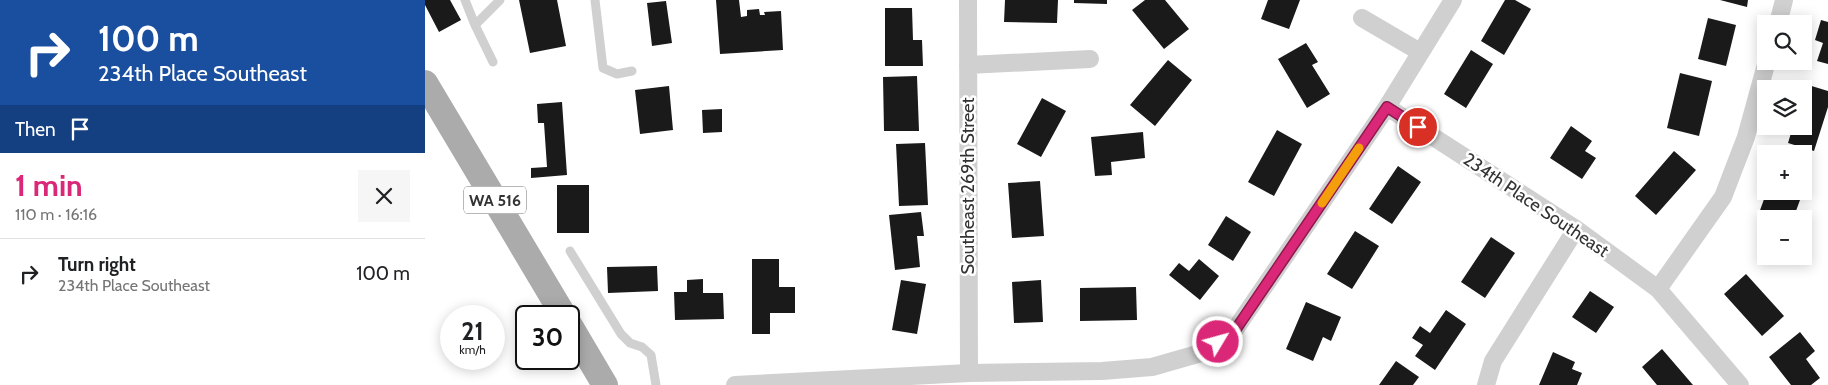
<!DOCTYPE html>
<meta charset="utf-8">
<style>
:root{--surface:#fff;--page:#f6f6f6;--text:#202124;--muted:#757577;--line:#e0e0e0;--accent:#db2777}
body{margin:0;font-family:Cabin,sans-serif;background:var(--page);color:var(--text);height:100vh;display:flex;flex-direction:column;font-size:19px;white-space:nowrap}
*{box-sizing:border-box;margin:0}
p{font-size:16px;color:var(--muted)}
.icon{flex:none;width:28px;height:28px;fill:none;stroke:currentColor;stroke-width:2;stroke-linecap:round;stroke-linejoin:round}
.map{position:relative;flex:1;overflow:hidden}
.drawer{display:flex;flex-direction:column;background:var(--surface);width:425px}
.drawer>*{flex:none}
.top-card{background:#1a4fa0;color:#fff;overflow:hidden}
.tools{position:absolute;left:1332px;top:15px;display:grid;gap:10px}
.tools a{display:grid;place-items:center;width:55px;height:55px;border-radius:0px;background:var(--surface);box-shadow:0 2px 12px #0003;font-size:25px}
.speed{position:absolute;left:15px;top:305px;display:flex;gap:10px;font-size:25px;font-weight:700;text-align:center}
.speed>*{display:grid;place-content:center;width:65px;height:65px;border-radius:50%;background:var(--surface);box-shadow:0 2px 12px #0003;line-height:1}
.speed small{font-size:12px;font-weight:400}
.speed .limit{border:2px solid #111;border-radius:8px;background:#fff;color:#111}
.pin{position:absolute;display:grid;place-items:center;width:42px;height:42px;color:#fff;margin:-21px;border:2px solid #fff;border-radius:50%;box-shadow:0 1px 5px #0007}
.me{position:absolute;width:55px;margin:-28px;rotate:53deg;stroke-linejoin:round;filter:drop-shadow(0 0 4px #0008)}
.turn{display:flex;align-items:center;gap:18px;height:105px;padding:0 15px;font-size:22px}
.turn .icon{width:65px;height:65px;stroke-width:2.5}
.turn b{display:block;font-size:35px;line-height:42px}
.then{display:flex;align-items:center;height:48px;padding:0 15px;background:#0003;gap:10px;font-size:19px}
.round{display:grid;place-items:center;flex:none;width:52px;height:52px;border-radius:0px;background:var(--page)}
.summary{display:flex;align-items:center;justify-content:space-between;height:85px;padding:0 15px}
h1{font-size:30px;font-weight:700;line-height:38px;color:var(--accent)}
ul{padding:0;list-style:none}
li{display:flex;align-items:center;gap:15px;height:70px;padding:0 15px;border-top:1px solid var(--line)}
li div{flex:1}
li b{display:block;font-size:19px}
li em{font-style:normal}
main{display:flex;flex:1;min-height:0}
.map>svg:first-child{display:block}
.building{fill:#1a1a1a}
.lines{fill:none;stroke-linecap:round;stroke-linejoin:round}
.lane{stroke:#d0d0d0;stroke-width:9}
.street{stroke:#d0d0d0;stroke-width:18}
.primary{stroke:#ababab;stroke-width:26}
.route-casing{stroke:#8e194d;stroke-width:12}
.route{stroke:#db2777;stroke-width:9}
.slow{stroke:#f59e0b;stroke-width:9}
.labels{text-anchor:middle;stroke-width:5;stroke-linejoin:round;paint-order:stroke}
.shield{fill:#fff;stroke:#707070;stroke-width:1}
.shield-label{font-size:16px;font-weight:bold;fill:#333}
.street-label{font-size:18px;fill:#333;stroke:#fff}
</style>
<main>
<section class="drawer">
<div class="top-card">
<div class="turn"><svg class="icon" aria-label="right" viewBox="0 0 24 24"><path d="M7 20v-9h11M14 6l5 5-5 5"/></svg><div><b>100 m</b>234th Place Southeast</div></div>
<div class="then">Then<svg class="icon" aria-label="arrive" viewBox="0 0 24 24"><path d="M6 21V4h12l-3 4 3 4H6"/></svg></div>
</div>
<div class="summary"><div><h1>1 min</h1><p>110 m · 16:16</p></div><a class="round"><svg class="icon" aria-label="close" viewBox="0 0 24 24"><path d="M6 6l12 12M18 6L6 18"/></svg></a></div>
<ul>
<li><svg class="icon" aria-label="right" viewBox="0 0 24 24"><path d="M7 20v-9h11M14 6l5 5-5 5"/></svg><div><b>Turn right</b><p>234th Place Southeast</p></div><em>100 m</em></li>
</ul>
</section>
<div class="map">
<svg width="1403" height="385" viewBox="0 0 1403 385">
<rect width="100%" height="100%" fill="#fff"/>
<path class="building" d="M 0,0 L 25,0 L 36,20 L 14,32 L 0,5 Z
M 94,0 L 132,0 L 141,46 L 105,53 Z
M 291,0 L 314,0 L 316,17 L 322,16 L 322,10 L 334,9 L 335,15 L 340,15 L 339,12 L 356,11 L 358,50 L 295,54 Z
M 580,0 L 633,0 L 632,23 L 579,22 Z
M 649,0 L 682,0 L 682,4 L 649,3 Z
M 720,0 L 740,0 L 764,29 L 739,49 L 707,10 Z
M 843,0 L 875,0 L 864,29 L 836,19 Z
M 1080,0 L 1090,0 L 1106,9 L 1079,55 L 1056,41 Z
M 1295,0 L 1323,0 L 1322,7 Z
M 241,1 L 247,43 L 227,46 L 222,3 Z
M 460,8 L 487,8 L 488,40 L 497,40 L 498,66 L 460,66 Z
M 1283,18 L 1311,25 L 1301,66 L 1273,59 Z
M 1396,20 L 1403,22 L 1403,64 L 1392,61 L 1398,43 L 1390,40 Z
M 881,43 L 893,62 L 887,65 L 905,94 L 882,108 L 853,59 Z
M 1046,50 L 1068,64 L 1041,108 L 1019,94 Z
M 743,60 L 767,80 L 730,126 L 705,105 Z
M 1255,73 L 1287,81 L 1274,136 L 1242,128 Z
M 492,76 L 494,131 L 459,131 L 458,77 Z
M 1380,84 L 1403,91 L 1403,107 L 1389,151 L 1363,143 L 1366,133 L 1363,132 L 1365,126 L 1379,126 L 1379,90 Z
M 244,86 L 248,130 L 215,134 L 210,90 Z
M 617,98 L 641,111 L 616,157 L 592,144 Z
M 137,102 L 142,175 L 106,178 L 106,168 L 122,167 L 119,123 L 113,123 L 112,104 Z
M 297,109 L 297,132 L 278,133 L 277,110 Z
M 1146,126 L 1167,141 L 1160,151 L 1171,158 L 1157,179 L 1125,158 Z
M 852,130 L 877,144 L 849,196 L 823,182 Z
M 718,132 L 720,158 L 686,162 L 687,175 L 670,176 L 666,137 Z
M 500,143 L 503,205 L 474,206 L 471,144 Z
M 1249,151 L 1271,170 L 1231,215 L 1210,196 Z
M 973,166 L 996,182 L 967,224 L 944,209 Z
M 615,181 L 619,236 L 587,238 L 583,183 Z
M 132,185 L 164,185 L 164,233 L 132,233 Z
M 1342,191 L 1372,191 L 1370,198 L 1375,200 L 1368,219 L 1349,219 L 1334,213 Z
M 496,212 L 499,236 L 492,236 L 495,267 L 470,270 L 464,215 Z
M 801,216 L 826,232 L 808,261 L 783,245 Z
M 930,231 L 954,246 L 927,289 L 902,274 Z
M 1066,237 L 1090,253 L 1060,298 L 1036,282 Z
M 327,259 L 354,259 L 354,287 L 370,287 L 370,313 L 345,313 L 345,334 L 327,334 Z
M 774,259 L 794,276 L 775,300 L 744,275 L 754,263 L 764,271 Z
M 232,266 L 233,291 L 183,293 L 182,267 Z
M 1321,274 L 1359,316 L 1337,336 L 1299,294 Z
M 278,279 L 278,293 L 298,293 L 299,319 L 250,320 L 249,292 L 262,292 L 262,280 Z
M 476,280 L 501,284 L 492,334 L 467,330 Z
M 616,280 L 618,322 L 589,323 L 587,282 Z
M 711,287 L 712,320 L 655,321 L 655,288 Z
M 1165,291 L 1189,307 L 1171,333 L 1147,317 Z
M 881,302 L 916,317 L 906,341 L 898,337 L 888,361 L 861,349 Z
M 1021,310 L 1041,324 L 1010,370 L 990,356 L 998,345 L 987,338 L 995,326 L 1005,333 Z
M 1375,332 L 1390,351 L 1381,359 L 1395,378 L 1386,385 L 1366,385 L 1344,357 Z
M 1237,349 L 1268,385 L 1232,385 L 1217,367 Z
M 1128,352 L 1150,362 L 1147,369 L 1157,373 L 1152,385 L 1114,385 Z
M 971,361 L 994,377 L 988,385 L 954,385 Z"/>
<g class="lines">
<path class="lane" d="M 40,0 L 50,25
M 170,0 L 178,68 L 192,74 L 207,71
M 68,62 L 50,25 L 75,0
M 145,251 L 196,334 L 205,343 L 217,347 L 226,355 L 231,385"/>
<path class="street" d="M 543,0 L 544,373
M 937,18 L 995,52
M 1353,24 L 1359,0
M 543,65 L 665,59
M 962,107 L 1151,229 L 1233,289 L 1315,385
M 1233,289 L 1298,197 L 1321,137 L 1342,61
M 310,385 L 544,373 L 677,371 L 727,367 L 776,353 L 809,331 L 962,107 L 1028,0
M 1061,385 L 1068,361 L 1151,229"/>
<path class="primary" d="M 0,83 L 139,316
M 144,324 L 180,385"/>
</g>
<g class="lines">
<defs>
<path id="route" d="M 793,342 L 809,332 L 962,107 L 993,127"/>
</defs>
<use href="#route" class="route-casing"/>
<use href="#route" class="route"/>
<path class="slow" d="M 897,203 L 934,148"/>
</g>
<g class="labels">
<rect class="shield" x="39" y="186.5" width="62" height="27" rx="4"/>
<g class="shield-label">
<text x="70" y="206">WA 516</text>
</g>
<g class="street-label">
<text transform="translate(543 186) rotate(-90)" y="6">Southeast 269th Street</text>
<text transform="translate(1111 205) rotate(34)" y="6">234th Place Southeast</text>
</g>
</g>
</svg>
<div class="tools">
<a><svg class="icon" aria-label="search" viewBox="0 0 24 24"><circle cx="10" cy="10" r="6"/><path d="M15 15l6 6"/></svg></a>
<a><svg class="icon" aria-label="layers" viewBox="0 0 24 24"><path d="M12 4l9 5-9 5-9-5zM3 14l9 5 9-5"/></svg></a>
<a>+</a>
<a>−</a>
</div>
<div class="speed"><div>21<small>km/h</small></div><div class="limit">30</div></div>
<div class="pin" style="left:993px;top:127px;background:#d93025"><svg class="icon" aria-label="arrive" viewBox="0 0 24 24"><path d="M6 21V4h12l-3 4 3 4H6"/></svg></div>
<svg class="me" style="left:793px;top:342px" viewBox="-20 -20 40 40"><circle r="17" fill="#db2777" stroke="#fff" stroke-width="3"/><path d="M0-11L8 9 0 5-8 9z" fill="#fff"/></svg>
</div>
</main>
